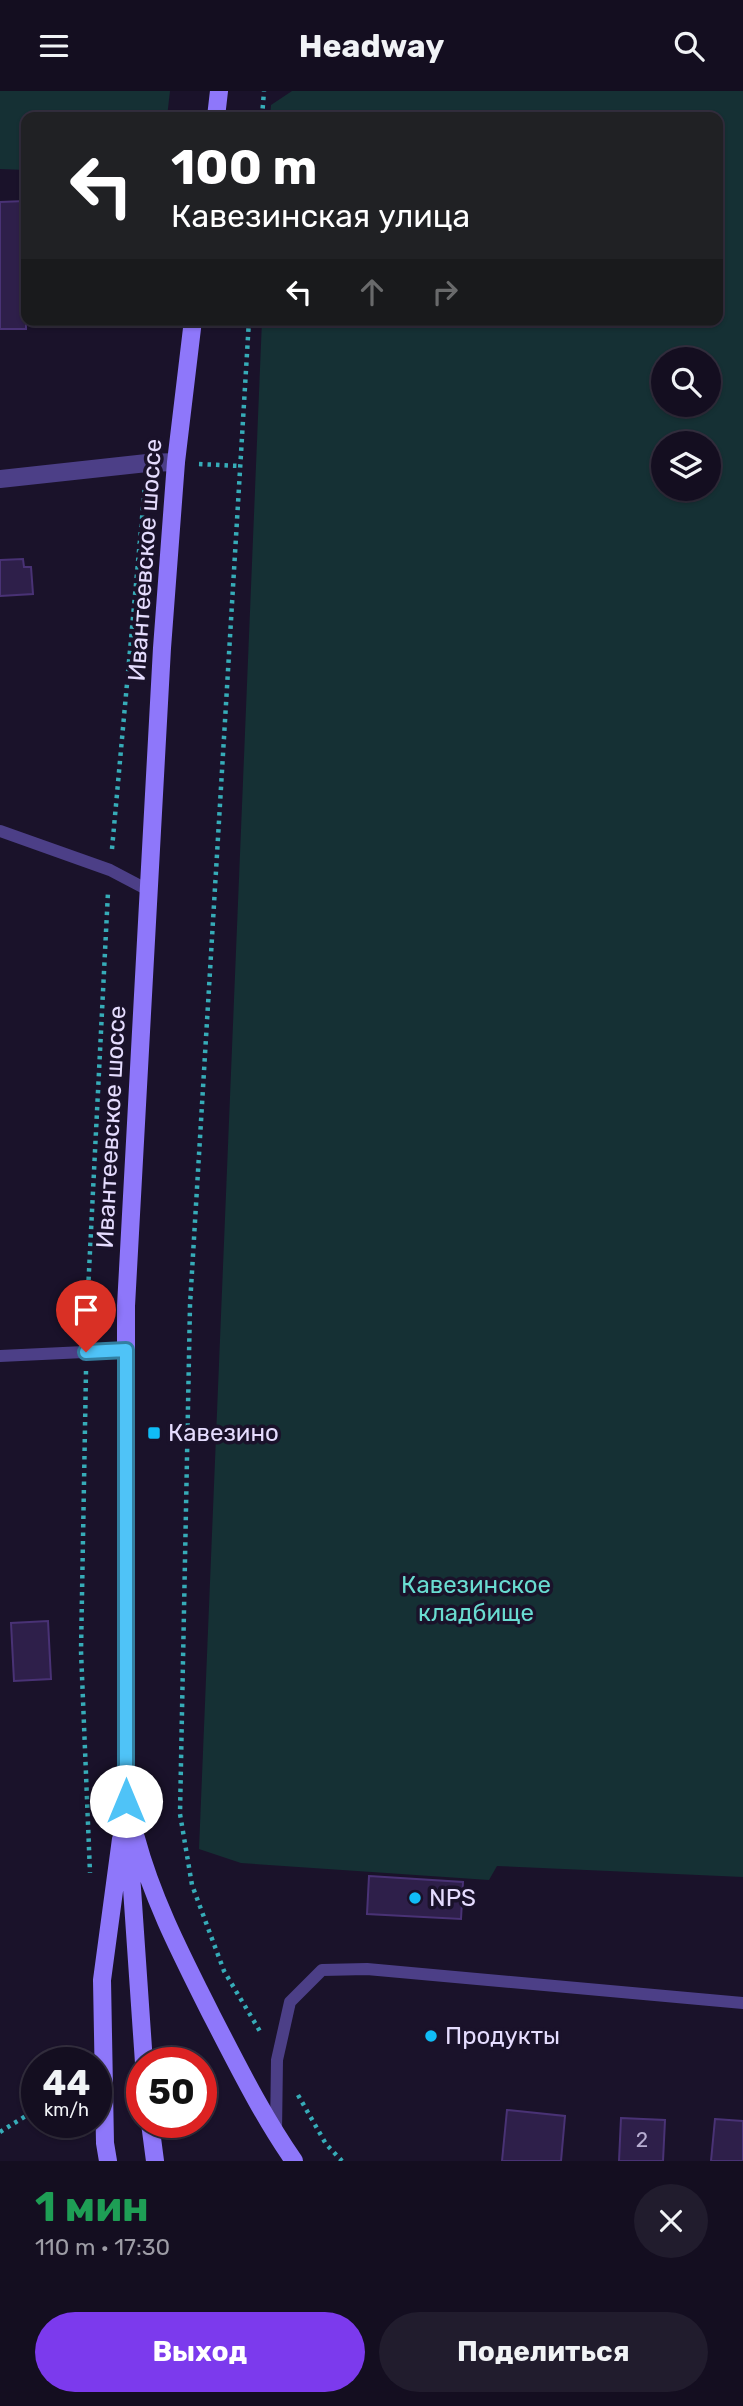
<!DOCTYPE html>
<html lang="ru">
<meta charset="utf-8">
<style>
:root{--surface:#140e20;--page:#211c2d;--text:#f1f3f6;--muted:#9d9ca5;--line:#332e3e;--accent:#7c3aed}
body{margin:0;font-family:Rubik,sans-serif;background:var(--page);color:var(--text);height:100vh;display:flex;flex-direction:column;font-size:26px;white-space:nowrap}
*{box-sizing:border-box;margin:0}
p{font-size:23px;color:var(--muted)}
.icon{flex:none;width:38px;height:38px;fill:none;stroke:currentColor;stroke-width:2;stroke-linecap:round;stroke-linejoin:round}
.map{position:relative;height:2070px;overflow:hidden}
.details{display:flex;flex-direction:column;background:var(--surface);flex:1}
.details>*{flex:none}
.top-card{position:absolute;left:21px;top:21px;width:702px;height:214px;border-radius:14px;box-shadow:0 2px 5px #0004,0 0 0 2px var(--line);background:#202124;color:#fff;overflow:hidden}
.fabs{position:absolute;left:651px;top:256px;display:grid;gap:14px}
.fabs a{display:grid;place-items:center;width:70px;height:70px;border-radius:50%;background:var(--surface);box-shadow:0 2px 5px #0004,0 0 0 2px var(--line);font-size:35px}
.speed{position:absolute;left:21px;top:1956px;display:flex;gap:14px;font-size:35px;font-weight:700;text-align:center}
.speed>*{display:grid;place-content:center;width:91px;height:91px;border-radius:50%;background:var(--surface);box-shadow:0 2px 5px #0004,0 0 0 2px var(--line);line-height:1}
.speed small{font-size:18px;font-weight:400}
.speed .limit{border:10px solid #d22;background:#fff;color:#111}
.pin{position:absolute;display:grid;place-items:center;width:60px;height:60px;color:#fff;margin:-72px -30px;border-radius:50% 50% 50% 0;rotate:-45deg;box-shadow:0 0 7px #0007}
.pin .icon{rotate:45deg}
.me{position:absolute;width:77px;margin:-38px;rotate:0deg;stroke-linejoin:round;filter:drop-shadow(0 0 5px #0008)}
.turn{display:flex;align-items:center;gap:24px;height:147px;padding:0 35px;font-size:32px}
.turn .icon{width:91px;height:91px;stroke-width:2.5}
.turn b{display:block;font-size:49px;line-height:60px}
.lanes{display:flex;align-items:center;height:66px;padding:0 35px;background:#0003;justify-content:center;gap:35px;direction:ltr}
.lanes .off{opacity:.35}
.round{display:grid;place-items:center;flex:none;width:74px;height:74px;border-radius:37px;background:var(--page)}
.overview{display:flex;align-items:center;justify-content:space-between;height:119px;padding:0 35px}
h1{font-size:42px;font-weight:700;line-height:52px;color:#1e9e55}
.cta{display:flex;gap:14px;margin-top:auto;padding:14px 35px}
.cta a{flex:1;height:80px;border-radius:42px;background:var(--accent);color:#fff;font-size:28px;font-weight:700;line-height:80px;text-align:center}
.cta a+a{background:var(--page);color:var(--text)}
header{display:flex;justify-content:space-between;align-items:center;height:91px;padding:0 35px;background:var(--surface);font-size:32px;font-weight:700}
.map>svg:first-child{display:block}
.green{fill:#153034;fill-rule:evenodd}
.building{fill:#2e1f4a;stroke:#493275;stroke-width:2}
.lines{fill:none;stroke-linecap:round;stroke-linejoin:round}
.path{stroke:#36acb8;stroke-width:4.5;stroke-dasharray:3.5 5;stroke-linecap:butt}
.service{stroke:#4c3f87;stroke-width:12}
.minor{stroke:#4c3f87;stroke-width:18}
.secondary{stroke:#8e77fa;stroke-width:18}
.route-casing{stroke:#337fa1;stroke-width:18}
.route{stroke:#4fc3f7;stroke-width:12}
.poi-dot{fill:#10bcf6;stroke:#1a122a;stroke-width:2.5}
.labels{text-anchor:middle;stroke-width:7;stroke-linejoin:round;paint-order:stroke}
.number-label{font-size:21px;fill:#b7add1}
.street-label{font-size:24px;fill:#e5dcfe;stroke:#1a122a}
.poi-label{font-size:24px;fill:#e5dcfe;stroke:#1a122a;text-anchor:start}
.park-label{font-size:24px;fill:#69dcd1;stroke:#1a122a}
</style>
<header><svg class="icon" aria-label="menu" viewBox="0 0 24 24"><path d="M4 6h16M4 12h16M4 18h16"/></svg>Headway<svg class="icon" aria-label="search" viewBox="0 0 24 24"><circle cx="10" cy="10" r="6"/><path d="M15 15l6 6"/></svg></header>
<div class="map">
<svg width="743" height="2070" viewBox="0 0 743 2070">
<rect width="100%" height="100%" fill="#1a122a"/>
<path class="green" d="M 0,0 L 170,0 L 167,26 L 26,26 L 26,79 L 0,78 Z
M 292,0 L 743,0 L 743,1786 L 497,1775 L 489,1789 L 241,1772 L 199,1758 L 262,229 L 718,229 L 718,26 L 270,26 L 271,14 ZM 663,268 L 709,268 L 709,313 L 663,313 ZM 663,352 L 709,352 L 709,397 L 663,397 Z"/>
<path class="building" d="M 25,110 L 26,238 L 0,238 L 0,111 Z
M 23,468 L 24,476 L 31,476 L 33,503 L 0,505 L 0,469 Z
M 48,1530 L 51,1588 L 14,1590 L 11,1532 Z
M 369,1785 L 463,1791 L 461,1828 L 367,1823 Z
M 507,2019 L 565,2025 L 561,2070 L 502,2070 Z
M 621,2027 L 665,2029 L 663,2070 L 619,2070 Z
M 715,2028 L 743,2030 L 743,2070 L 711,2070 Z"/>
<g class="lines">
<path class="path" d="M 262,26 L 264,0
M 249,229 L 190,1214 L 180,1723 L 192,1794 L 224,1880 L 261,1942
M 199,373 L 240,375
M 112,758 L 145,394
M 86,1240 L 108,801
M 86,1280 L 81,1560 L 90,1782
M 298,2004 L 326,2053 L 342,2070
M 0,2041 L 37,2018"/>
<path class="service" d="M 0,740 L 110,779 L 148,799
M 0,1265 L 126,1259
M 276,2041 L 277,1969 L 290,1911 L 322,1879 L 367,1878 L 743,1912"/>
<path class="minor" d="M 0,388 L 147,372 L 176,371"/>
<path class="secondary" d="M 216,26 L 219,0
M 136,1747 C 153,1810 183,1867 212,1925 C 238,1975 262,2024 294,2070
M 144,1972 L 126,1710 L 126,1215 L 162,557 L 176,371 L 193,229
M 150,2032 L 155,2070
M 108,2070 L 105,2052 L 102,1889 L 121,1748"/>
</g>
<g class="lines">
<defs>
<path id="route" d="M 86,1261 L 126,1259 L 126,1710"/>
</defs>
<use href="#route" class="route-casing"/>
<use href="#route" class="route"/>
</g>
<g class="poi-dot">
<rect x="147" y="1335" width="14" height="14" rx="3.5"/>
<circle cx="415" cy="1807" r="7"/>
<circle cx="431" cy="1945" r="7"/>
</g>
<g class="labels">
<g class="number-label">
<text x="642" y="2056">2</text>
</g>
<g class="street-label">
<text transform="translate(145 469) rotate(-86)" y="8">Ивантеевское шоссе</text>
<text transform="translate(111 1036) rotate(-87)" y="8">Ивантеевское шоссе</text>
</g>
<g class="poi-label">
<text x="168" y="1350">Кавезино</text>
<text x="429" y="1815">NPS</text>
<text x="445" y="1953">Продукты</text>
</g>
<g class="park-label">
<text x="476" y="1502">Кавезинское<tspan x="476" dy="28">кладбище</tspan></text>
</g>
</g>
</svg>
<div class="fabs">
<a><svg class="icon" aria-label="search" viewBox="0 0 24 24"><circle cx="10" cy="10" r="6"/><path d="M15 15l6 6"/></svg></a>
<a><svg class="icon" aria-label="layers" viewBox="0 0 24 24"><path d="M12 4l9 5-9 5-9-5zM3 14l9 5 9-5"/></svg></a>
</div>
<div class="speed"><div>44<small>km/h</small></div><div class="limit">50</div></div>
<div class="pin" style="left:86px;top:1261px;background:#d93025"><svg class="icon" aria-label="arrive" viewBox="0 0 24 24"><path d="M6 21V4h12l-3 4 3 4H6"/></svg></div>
<svg class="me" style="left:126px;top:1710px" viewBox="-20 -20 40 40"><circle r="19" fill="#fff"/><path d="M0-13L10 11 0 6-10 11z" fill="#4fc3f7"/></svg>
<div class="top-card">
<div class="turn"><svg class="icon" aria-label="left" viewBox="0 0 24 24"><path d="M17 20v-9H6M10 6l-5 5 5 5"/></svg><div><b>100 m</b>Кавезинская улица</div></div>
<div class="lanes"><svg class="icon" aria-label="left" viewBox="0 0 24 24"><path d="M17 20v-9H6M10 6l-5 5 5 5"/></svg><svg class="icon off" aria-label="ahead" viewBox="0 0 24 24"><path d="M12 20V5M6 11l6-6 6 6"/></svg><svg class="icon off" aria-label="right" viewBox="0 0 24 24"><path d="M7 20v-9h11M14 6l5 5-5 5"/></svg></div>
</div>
</div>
<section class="details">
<div class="overview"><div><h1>1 мин</h1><p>110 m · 17:30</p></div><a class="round"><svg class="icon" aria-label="close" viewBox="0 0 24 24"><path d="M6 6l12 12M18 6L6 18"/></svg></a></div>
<div class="cta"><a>Выход</a><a>Поделиться</a></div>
</section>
